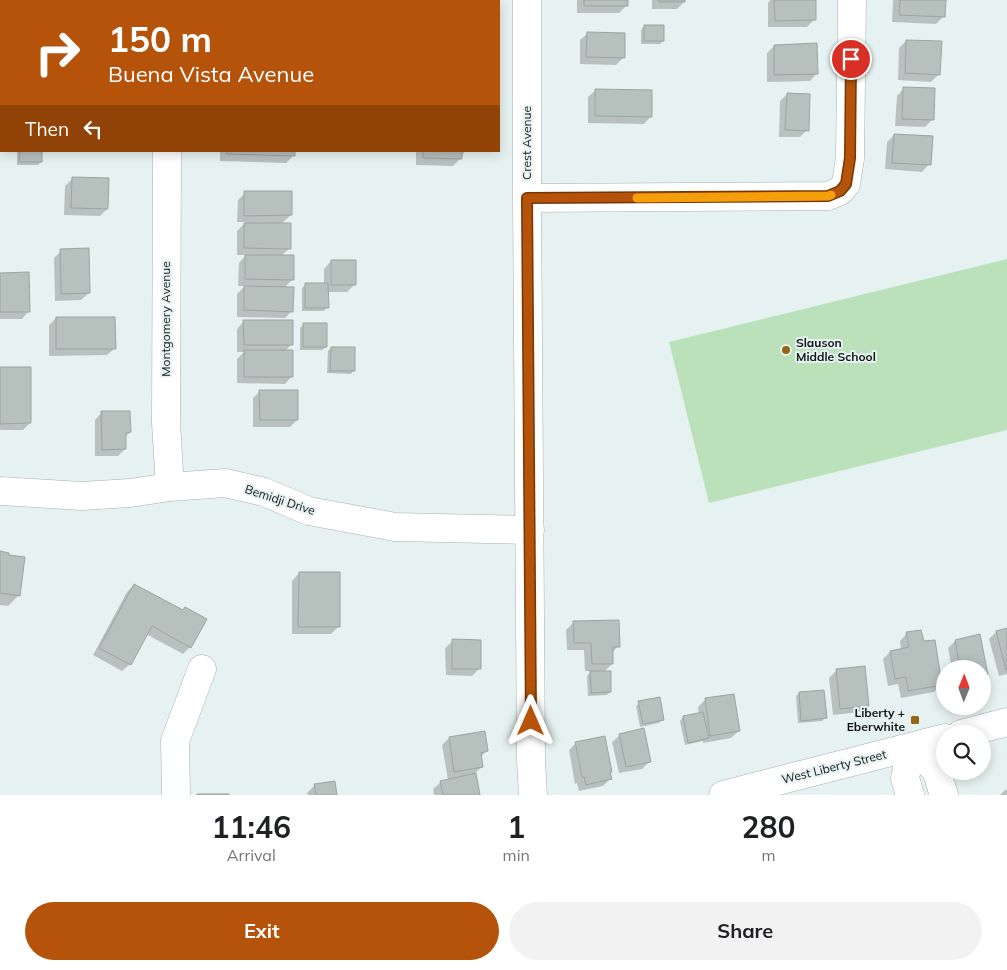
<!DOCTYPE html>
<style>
:root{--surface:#fff;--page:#f2f2f2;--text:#202124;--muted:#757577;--accent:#b45309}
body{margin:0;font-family:Mulish,sans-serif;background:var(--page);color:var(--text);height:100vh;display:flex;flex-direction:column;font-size:19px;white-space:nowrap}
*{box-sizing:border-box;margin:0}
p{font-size:16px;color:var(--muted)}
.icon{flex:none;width:28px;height:28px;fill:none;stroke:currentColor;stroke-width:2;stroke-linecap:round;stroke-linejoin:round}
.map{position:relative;height:795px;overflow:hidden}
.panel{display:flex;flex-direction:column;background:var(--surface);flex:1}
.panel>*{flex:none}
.banner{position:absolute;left:0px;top:0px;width:500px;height:152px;box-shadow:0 2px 12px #0003;background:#b45309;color:#fff;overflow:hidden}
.needle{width:32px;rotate:1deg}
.controls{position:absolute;left:936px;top:660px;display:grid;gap:10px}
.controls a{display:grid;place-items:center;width:55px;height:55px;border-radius:50%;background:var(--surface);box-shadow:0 2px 12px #0003;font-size:25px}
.pin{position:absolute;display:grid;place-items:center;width:42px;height:42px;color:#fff;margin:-21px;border:2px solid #fff;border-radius:50%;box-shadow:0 1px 5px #0007}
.me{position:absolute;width:55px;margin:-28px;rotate:0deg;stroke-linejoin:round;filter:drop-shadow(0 0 4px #0008)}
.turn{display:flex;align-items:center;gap:18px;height:105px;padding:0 25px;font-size:22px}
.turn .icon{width:65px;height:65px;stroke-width:2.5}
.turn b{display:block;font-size:35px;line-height:42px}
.then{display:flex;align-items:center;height:48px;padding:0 25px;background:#0003;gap:10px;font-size:19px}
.eta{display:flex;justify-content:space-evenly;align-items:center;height:85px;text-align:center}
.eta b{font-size:30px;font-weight:700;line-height:35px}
.button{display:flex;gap:10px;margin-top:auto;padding:10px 25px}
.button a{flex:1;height:58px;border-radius:30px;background:var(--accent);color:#fff;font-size:20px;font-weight:700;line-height:58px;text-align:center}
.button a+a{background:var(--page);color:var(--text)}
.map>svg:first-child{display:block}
.green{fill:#bbe1bb}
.shadow{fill:#0003}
.building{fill:#b6c0bc;stroke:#9ba5a0}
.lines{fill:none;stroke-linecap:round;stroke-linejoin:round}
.minor-casing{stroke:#a5b1b0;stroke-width:29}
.major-casing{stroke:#a5b1b0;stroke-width:29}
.minor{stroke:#fff;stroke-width:28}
.major{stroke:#fff;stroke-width:28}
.route-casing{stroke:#753606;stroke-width:12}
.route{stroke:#b45309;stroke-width:9}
.slow{stroke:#f59e0b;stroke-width:9}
.poi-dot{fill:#966517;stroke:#e6f2f1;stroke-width:2}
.labels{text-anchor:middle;stroke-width:4;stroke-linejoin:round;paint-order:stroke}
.street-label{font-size:12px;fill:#131717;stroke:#e6f2f1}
.poi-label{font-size:12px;font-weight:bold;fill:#131717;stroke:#e6f2f1;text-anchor:start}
</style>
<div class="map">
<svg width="1007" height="795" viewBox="0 0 1007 795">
<rect width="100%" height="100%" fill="#e6f2f1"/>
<path class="green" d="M 1007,259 L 1007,430 L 709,503 L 669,342 Z"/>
<path class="shadow" d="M 224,0 L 269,0 L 268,1 Z
M 406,0 L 469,0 L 467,1 L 406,1 Z
M 577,0 L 627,0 L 626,6 L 619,13 L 577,13 Z
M 652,0 L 684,0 L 684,2 L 677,9 L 652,9 Z
M 770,0 L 814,0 L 814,20 L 807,27 L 768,27 L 768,3 Z
M 893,0 L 944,0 L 944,16 L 936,24 L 892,22 Z
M 644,26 L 663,41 L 660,44 L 641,44 L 641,30 Z
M 588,33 L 623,58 L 616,65 L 580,64 L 580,40 Z
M 906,41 L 939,74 L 931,82 L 898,80 L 899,48 Z
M 774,46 L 817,73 L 810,81 L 767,82 L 767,53 Z
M 0,55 L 1,55 L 1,92 L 0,93 Z
M 904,88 L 933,119 L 925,127 L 895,126 L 897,96 Z
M 596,90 L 651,116 L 644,124 L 588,123 L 588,97 Z
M 787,94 L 807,130 L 800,137 L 779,137 L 780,101 Z
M 894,135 L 929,164 L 922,172 L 885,169 L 887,142 Z
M 17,151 L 41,151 L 41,162 L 38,165 L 17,165 Z
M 220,151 L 293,151 L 293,156 L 286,163 L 220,161 Z
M 416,151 L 465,151 L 463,154 L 460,154 L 460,159 L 453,166 L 416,165 Z
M 73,178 L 107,209 L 100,216 L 64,215 L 65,186 Z
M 245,193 L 291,215 L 281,224 L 290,248 L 281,256 L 292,280 L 284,288 L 292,311 L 285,318 L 237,317 L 237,294 L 245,286 L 238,286 L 239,263 L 246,255 L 237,255 L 237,231 L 246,222 L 237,222 L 238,200 Z
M 61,251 L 89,293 L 81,300 L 55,301 L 54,258 Z
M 331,261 L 355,284 L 347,292 L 327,292 L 327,307 L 324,311 L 302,311 L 302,288 L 306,284 L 324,284 L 324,269 Z
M 0,274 L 29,311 L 22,319 L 0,319 Z
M 56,318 L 115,348 L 107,355 L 49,356 L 49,325 Z
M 244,321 L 292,344 L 284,352 L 292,376 L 285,384 L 237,383 L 237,359 L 244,352 L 237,352 L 237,329 Z
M 304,324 L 326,347 L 322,350 L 300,350 L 300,328 Z
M 331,348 L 354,370 L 351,374 L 327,373 L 328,351 Z
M 0,369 L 30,423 L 23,430 L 0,430 Z
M 260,391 L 297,420 L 290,427 L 253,427 L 253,398 Z
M 102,412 L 130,432 L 125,437 L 125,449 L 118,456 L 95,456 L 95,420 Z
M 0,553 L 19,595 L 8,606 L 0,605 Z
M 299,573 L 338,627 L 331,634 L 292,634 L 292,581 Z
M 134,585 L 190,647 L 183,654 L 146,634 L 130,664 L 122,671 L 93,655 L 127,592 Z
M 574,622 L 618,646 L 612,653 L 612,664 L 604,672 L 610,692 L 607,695 L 588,696 L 587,676 L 591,671 L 585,671 L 584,650 L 567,650 L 566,630 Z
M 1007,629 L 1007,674 L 999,676 L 989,639 L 996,632 Z
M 907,633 L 922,643 L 941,685 L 934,692 L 901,698 L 898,684 L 888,686 L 883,659 L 890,652 L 901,650 L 900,641 Z
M 979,636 L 987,675 L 982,679 L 982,669 L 952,669 L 948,648 L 955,641 Z
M 453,641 L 480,668 L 472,676 L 446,675 L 445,648 Z
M 837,670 L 868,705 L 860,712 L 833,715 L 829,678 Z
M 799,693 L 825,718 L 822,721 L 798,723 L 796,696 Z
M 733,695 L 739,731 L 731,738 L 703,743 L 703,741 L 685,745 L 680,721 L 683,717 L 699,714 L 698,707 L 705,700 Z
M 639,703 L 663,719 L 659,723 L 640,727 L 636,706 Z
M 620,735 L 649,762 L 642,769 L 619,773 L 612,742 Z
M 449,738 L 487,751 L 480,757 L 482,767 L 474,774 L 479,795 L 434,795 L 433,789 L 441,782 L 448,780 L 442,745 Z
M 576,743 L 609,773 L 610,779 L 603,786 L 579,791 L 577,783 L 575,784 L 569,750 Z
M 315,785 L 336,795 L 308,795 L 307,793 Z
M 1005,790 L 1007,790 L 1007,795 L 1000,795 Z"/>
<path class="building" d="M 584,0 L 628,0 L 628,6 L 584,6 Z
M 659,0 L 685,0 L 685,2 L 659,2 Z
M 774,0 L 816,0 L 816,20 L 775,21 Z
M 900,0 L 946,0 L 945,17 L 899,15 Z
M 644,25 L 664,25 L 664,41 L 644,41 Z
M 587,32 L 625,33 L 625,58 L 586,57 Z
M 906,40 L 942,41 L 940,75 L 905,73 Z
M 817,43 L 818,74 L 774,75 L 774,45 Z
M 0,54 L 1,54 L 1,89 L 0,89 Z
M 903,87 L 935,88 L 934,120 L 902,119 Z
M 595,89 L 652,90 L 652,117 L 595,116 Z
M 787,93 L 810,94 L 809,131 L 785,130 Z
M 894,134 L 933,136 L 931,165 L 892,163 Z
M 20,151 L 42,151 L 42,162 L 19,162 Z
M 227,151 L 295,151 L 295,156 L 227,154 Z
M 423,151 L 462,151 L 462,159 L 423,158 Z
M 72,177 L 109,178 L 108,209 L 71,208 Z
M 244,191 L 292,191 L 292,215 L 244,216 Z
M 244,223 L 291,223 L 291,249 L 244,248 Z
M 89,248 L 90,293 L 61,294 L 60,249 Z
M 245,255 L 294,255 L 294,280 L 245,279 Z
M 331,260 L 356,260 L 356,285 L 331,285 Z
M 29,272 L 30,312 L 0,312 L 0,273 Z
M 305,283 L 328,283 L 329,308 L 305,308 Z
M 244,286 L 294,287 L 293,312 L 244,310 Z
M 56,317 L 115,317 L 116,349 L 56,349 Z
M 243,320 L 293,320 L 293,345 L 244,345 Z
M 303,323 L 327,323 L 327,347 L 303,347 Z
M 331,347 L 355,347 L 355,371 L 330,371 Z
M 244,350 L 293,350 L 293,377 L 244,377 Z
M 0,367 L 31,367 L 31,423 L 0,424 Z
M 259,390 L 298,390 L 298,420 L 260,420 Z
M 101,411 L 130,411 L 131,432 L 126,433 L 126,449 L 102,450 Z
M 0,551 L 9,553 L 9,555 L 25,557 L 20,596 L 0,593 Z
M 299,572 L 340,572 L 340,627 L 298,627 Z
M 134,584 L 183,610 L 185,607 L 207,619 L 191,648 L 152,626 L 131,665 L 99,648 Z
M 619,620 L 620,647 L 613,647 L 613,664 L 592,664 L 591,643 L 574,643 L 573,621 Z
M 1007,628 L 1007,669 L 1006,670 L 996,631 Z
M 921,630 L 924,641 L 935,640 L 942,685 L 908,691 L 906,677 L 895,679 L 890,651 L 909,647 L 906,632 Z
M 980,634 L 988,675 L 982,676 L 982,669 L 960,669 L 955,640 Z
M 452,639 L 481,640 L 481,669 L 452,669 Z
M 865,666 L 869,706 L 840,709 L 836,669 Z
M 590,671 L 611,671 L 611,692 L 591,693 Z
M 824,690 L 827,718 L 801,721 L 799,692 Z
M 734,694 L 740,731 L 710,736 L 705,698 Z
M 660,697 L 664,720 L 643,724 L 638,701 Z
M 703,712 L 709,738 L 688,743 L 683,716 Z
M 644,728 L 651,762 L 626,767 L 619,734 Z
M 485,731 L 488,751 L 481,753 L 483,767 L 454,772 L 449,737 Z
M 605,736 L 612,772 L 610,772 L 612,779 L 586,785 L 584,777 L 582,777 L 575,742 Z
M 476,773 L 480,795 L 443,795 L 440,781 Z
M 335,781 L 337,795 L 316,795 L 314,784 Z
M 197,794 L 229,794 L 229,795 L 197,795 Z"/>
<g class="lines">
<defs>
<path id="minor" d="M 168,0 L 168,1
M 527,0 L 527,198 L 531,760 L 533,795
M 0,7 L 1,7
M 167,151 L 166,423 L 170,487
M 527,198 L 828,196 L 840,191 L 846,184 L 850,158 L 852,0
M 0,491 L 82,496 L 130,493 L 170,487 L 225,483 L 264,492 L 309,511 L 395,527 L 530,530
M 911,747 L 936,770 L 944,795
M 176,795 L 175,741 L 202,669
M 910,795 L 905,778 L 911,747"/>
<path id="major" d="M 961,734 L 1007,722
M 723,795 L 945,738"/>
</defs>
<use href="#minor" class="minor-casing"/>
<use href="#major" class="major-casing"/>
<use href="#minor" class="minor"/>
<use href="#major" class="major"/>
</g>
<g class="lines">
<defs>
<path id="route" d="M 531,721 L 527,198 L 828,196 L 840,191 L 846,184 L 850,158 L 851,59"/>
</defs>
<use href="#route" class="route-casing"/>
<use href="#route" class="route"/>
<path class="slow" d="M 637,198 L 828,196 L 831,195"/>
</g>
<g class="poi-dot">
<circle cx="786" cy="350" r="5"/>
<rect x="910" y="715" width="10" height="10" rx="2.5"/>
</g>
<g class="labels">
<g class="street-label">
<text transform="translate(527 143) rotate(-90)" y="4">Crest Avenue</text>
<text transform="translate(166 319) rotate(-90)" y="4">Montgomery Avenue</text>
<text transform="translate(280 500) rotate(18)" y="4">Bemidji Drive</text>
<text transform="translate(834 767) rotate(-14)" y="4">West Liberty Street</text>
</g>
<g class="poi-label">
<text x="796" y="347">Slauson<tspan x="796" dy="14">Middle School</tspan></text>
<text x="905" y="717" text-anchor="end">Liberty +<tspan x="905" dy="14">Eberwhite</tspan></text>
</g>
</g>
</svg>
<div class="controls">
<a><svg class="needle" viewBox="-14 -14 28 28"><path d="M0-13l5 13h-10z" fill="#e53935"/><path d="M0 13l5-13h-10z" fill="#757577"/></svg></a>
<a><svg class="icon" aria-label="search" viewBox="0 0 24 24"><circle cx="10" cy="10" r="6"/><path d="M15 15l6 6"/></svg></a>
</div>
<div class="pin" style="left:851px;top:59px;background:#d93025"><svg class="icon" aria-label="arrive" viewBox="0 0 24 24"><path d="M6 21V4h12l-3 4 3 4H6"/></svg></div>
<svg class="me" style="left:531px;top:721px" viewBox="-20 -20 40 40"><path d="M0-17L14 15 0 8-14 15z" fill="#b45309" stroke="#fff" stroke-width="4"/></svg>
<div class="banner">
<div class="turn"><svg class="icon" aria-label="right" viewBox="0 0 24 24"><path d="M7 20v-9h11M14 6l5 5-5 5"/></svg><div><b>150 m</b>Buena Vista Avenue</div></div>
<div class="then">Then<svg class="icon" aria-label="left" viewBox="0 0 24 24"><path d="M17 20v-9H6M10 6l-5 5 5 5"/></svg></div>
</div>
</div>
<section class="panel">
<div class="eta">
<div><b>11:46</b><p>Arrival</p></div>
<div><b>1</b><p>min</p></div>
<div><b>280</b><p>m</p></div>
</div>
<div class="button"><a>Exit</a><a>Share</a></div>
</section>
